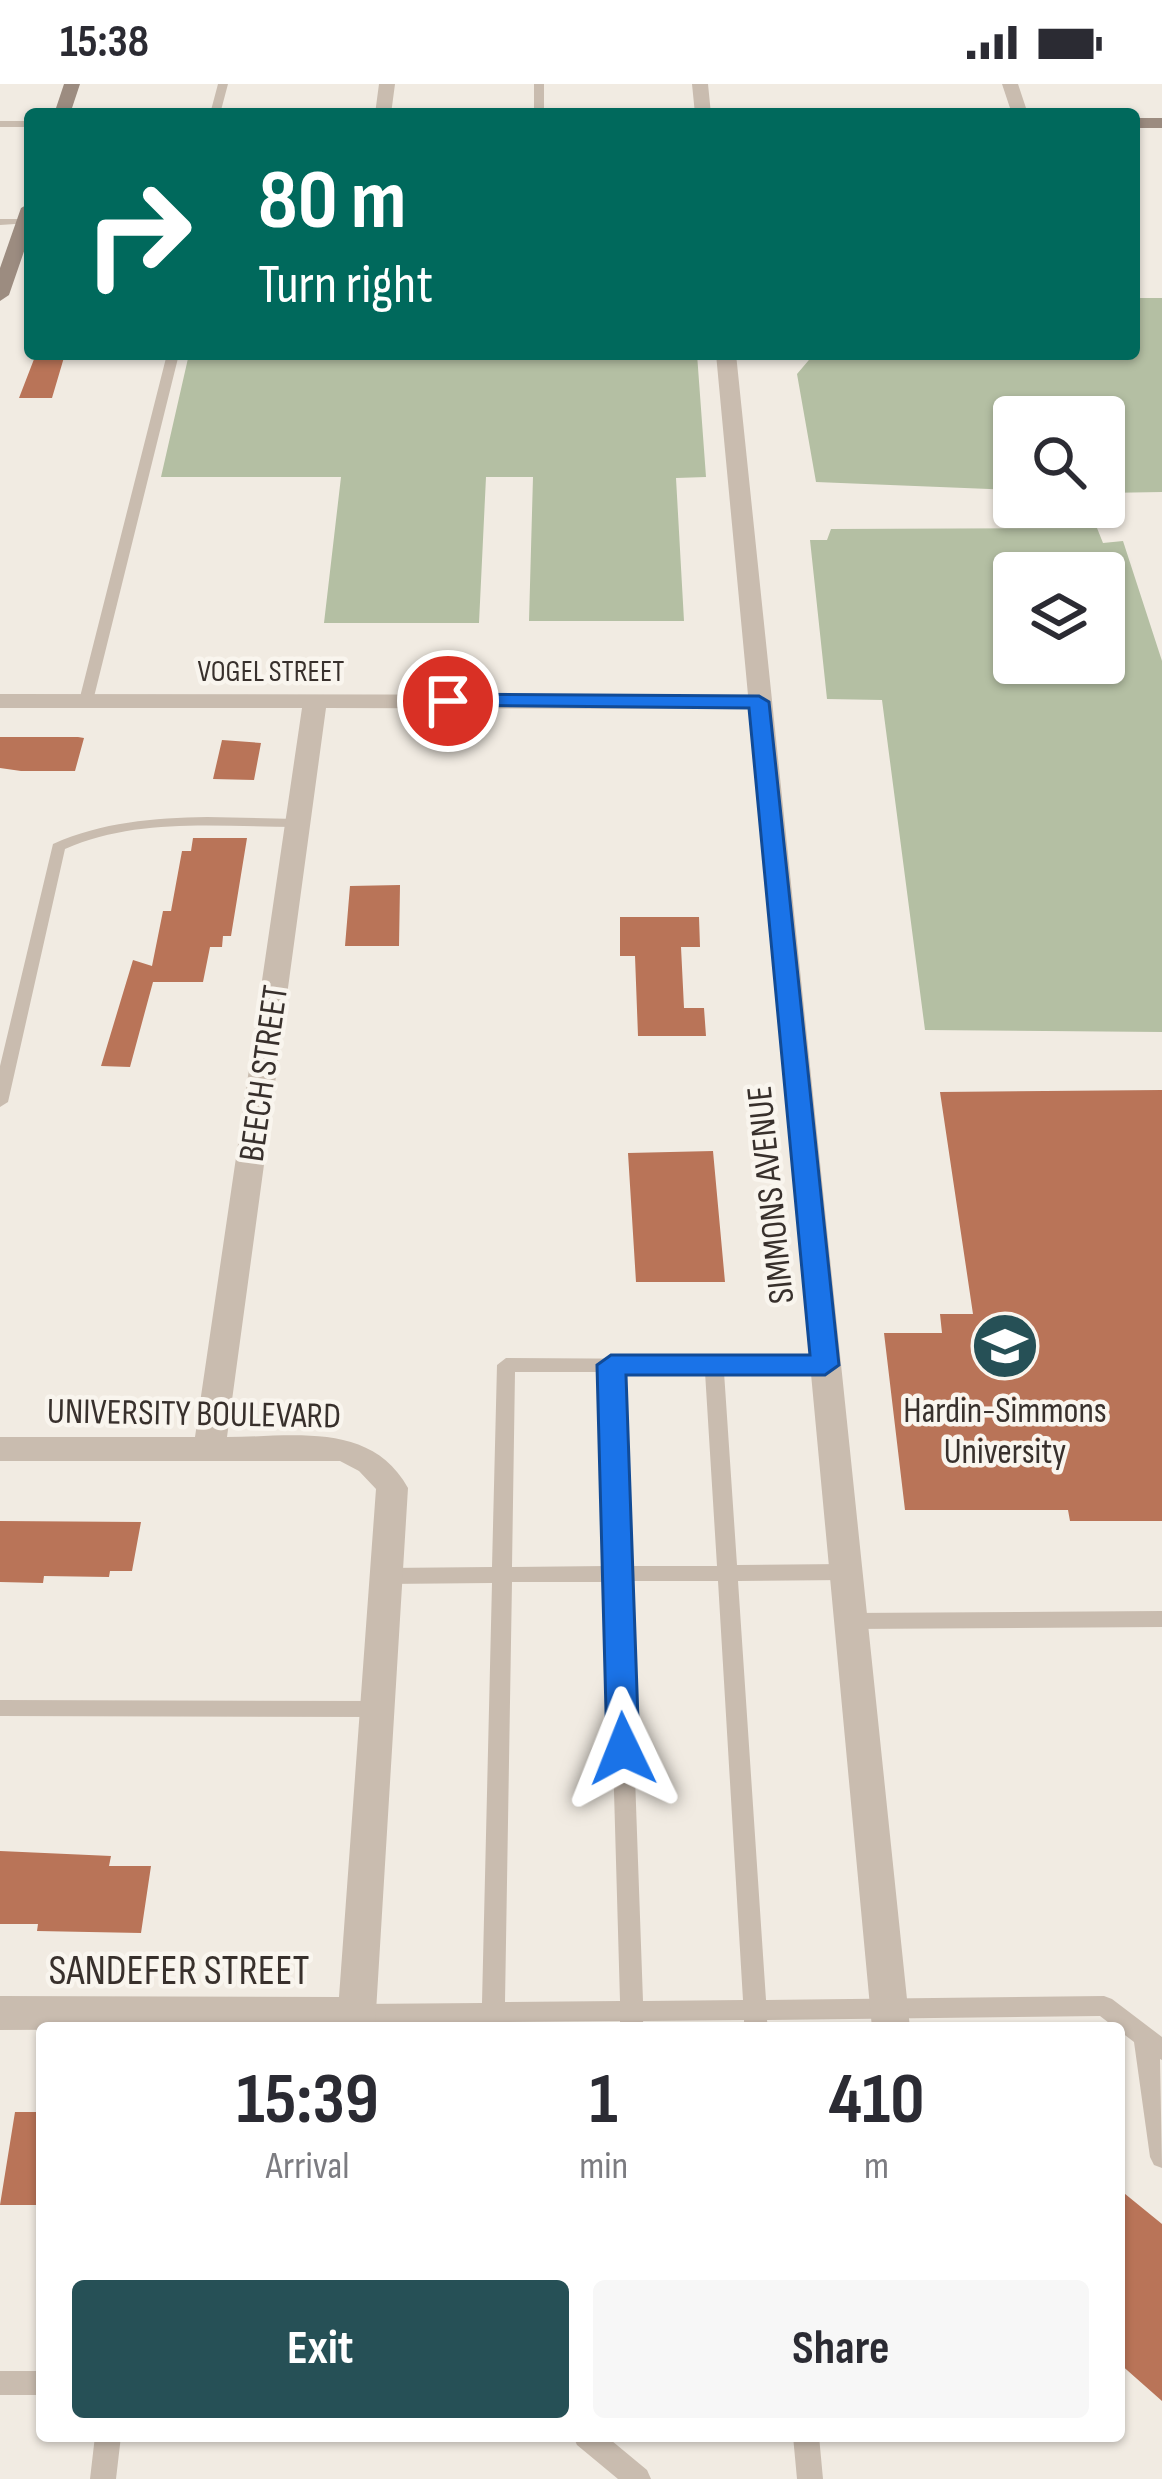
<!DOCTYPE html>
<style>
:root{--surface:#fff;--page:#f7f7f7;--text:#2b2b33;--muted:#7c7c81;--accent:#265056}
body{margin:0;font-family:"Sofia Sans Condensed",sans-serif;background:var(--page);color:var(--text);height:100vh;display:flex;flex-direction:column;font-size:45px;white-space:nowrap}
*{box-sizing:border-box;margin:0}
p{font-size:39px;color:var(--muted)}
.icon{flex:none;width:66px;height:66px;fill:none;stroke:currentColor;stroke-width:2;stroke-linecap:round;stroke-linejoin:round}
.map{position:relative;flex:1;overflow:hidden}
.side{position:absolute;left:36px;top:1938px;width:1089px;height:420px;display:flex;flex-direction:column;background:var(--surface);border-radius:12px;box-shadow:0 3px 9px #0004}
.side>*{flex:none}
.banner{position:absolute;left:24px;top:24px;width:1116px;height:252px;border-radius:12px;box-shadow:0 3px 9px #0004;background:#00695c;color:#fff;overflow:hidden}
.fabs{position:absolute;left:993px;top:312px;display:grid;gap:24px}
.fabs a{display:grid;place-items:center;width:132px;height:132px;border-radius:12px;background:var(--surface);box-shadow:0 3px 9px #0004;font-size:60px}
.pin{position:absolute;display:grid;place-items:center;width:102px;height:102px;color:#fff;margin:-51px;border:6px solid #fff;border-radius:50%;box-shadow:0 3px 12px #0007}
.me{position:absolute;width:132px;margin:-66px;rotate:358deg;stroke-linejoin:round;filter:drop-shadow(0 0 9px #0008)}
.turn{display:flex;align-items:center;gap:42px;height:252px;padding:0 36px;font-size:54px}
.turn .icon{width:156px;height:156px;stroke-width:2.5}
.turn b{display:block;font-size:84px;line-height:102px}
.eta{display:flex;justify-content:space-evenly;align-items:center;height:204px;text-align:center}
.eta b{font-size:72px;font-weight:700;line-height:84px}
.primary-button{display:flex;gap:24px;margin-top:auto;padding:24px 36px}
.primary-button a{flex:1;height:138px;border-radius:12px;background:var(--accent);color:#fff;font-size:48px;font-weight:700;line-height:138px;text-align:center}
.primary-button a+a{background:var(--page);color:var(--text)}
.status{display:flex;justify-content:space-between;align-items:center;height:84px;padding:0 60px;background:var(--surface);direction:ltr}
.status svg{height:33px;fill:currentColor}
.map>svg:first-child{display:block}
.green{fill:#b4bfa3;fill-rule:evenodd}
.building{fill:#b97458}
.lines{fill:none;stroke-linecap:round;stroke-linejoin:round}
.lane{fill:#c9bcaf;fill-rule:evenodd}
.street{fill:#c9bcaf;fill-rule:evenodd}
.secondary{fill:#9c8c80;fill-rule:evenodd}
.route{fill:#1a73e8;stroke:#114b97;stroke-width:3}
.labels{text-anchor:middle;stroke-width:9;stroke-linejoin:round;paint-order:stroke}
.far-street-label{font-size:30px;fill:#38302c;stroke:#f9f5ee}
.street-label{font-size:36px;fill:#38302c;stroke:#f9f5ee}
.poi-label{font-size:36px;fill:#38302c;stroke:#f9f5ee}
.near-street-label{font-size:42px;fill:#38302c;stroke:#f9f5ee}
</style>
<div class="status"><b>15:38</b><svg viewBox="0 0 49 12"><path d="M0 12V9h3v3zM5 12V6h3v6zM10 12V3h3v9zM15 12V0h3v12zM26 1h20v11H26zM47 4h2v5h-2z"/></svg></div>
<div class="map">
<svg width="1162" height="2395" viewBox="0 0 1162 2395">
<rect width="100%" height="100%" fill="#f1ebe2"/>
<path class="green" d="M 1134,214 L 1162,214 L 1162,408 L 1104,409 L 1104,333 L 1014,333 L 1014,406 L 816,398 L 797,290 L 814,270 L 1134,270 Z
M 189,270 L 697,270 L 706,393 L 676,394 L 684,537 L 529,537 L 533,393 L 486,393 L 479,539 L 324,539 L 341,393 L 161,393 Z
M 1097,444 L 1103,459 L 1123,457 L 1162,577 L 1162,948 L 925,946 L 882,616 L 827,615 L 810,456 L 827,456 L 831,445 ZM 1014,489 L 1104,489 L 1104,579 L 1014,579 Z"/>
<path class="building" d="M 36,270 L 65,270 L 52,314 L 19,314 Z
M 0,653 L 78,653 L 84,654 L 75,687 L 21,687 L 0,684 Z
M 222,656 L 261,659 L 254,696 L 213,695 Z
M 193,754 L 247,754 L 231,852 L 223,852 L 222,863 L 210,863 L 203,898 L 153,898 L 130,983 L 101,982 L 133,876 L 152,882 L 163,827 L 171,827 L 182,767 L 191,767 Z
M 400,801 L 399,862 L 345,862 L 350,802 Z
M 620,833 L 699,833 L 700,863 L 681,863 L 684,924 L 704,924 L 706,952 L 638,952 L 635,872 L 620,872 Z
M 1162,1006 L 1162,1437 L 1070,1437 L 1068,1426 L 905,1426 L 884,1249 L 942,1249 L 940,1230 L 973,1230 L 940,1008 Z
M 713,1067 L 725,1198 L 636,1198 L 628,1069 Z
M 0,1437 L 141,1438 L 132,1487 L 110,1487 L 109,1493 L 44,1492 L 43,1499 L 0,1498 Z
M 0,1767 L 111,1772 L 109,1782 L 151,1782 L 141,1849 L 37,1847 L 38,1840 L 0,1840 Z
M 15,2028 L 42,2028 L 42,2121 L 0,2121 Z
M 1119,2105 L 1162,2140 L 1162,2317 L 1119,2279 Z"/>
<g class="lines">
<path class="lane" d="M 218,0 L 228,0 L 220,30 L 210,30 Z
M 534,0 L 544,0 L 544,30 L 534,30 Z
M 0,37 L 30,37 L 30,43 L 0,43 Z
M 0,135 L 25,135 L 30,139 L 0,141 Z
M 167,270 L 179,270 L 93,617 L 86,621 L 79,617 Z
M 207,733 L 297,735 L 304,739 L 297,743 C 219,743 138,733 65,765 L 8,1018 L 0,1023 L 0,982 L 53,760 C 102,738 153,734 207,733 Z
M 506,1274 L 832,1276 L 834,1281 L 825,1288 L 724,1288 L 737,1481 L 845,1480 L 852,1483 L 855,1488 L 852,1493 L 845,1496 L 738,1497 L 766,1916 L 1104,1912 L 1112,1915 L 1162,1953 L 1162,1976 L 1160,1975 L 1162,2084 L 1154,2081 L 1150,2073 L 1134,1958 L 1100,1932 L 767,1936 L 768,1944 L 744,1944 L 744,1936 L 643,1937 L 644,1944 L 620,1944 L 620,1937 L 505,1938 L 505,1944 L 481,1944 L 482,1939 L 357,1940 L 349,1937 L 346,1930 L 349,1923 L 357,1920 L 482,1919 L 492,1499 L 386,1500 L 379,1497 L 376,1492 L 379,1487 L 386,1484 L 492,1483 L 497,1281 ZM 515,1288 L 602,1288 L 607,1482 L 512,1483 ZM 621,1288 L 705,1288 L 717,1482 L 627,1482 ZM 628,1497 L 718,1497 L 743,1916 L 643,1917 ZM 512,1498 L 608,1498 L 620,1917 L 505,1918 Z
M 1162,1527 L 1162,1543 L 850,1545 L 843,1543 L 840,1537 L 843,1531 L 850,1529 Z
M 0,1616 L 377,1617 L 384,1619 L 387,1625 L 384,1631 L 377,1633 L 0,1632 Z
M 0,2287 L 42,2287 L 42,2311 L 0,2311 Z
M 95,2352 L 121,2352 L 116,2395 L 90,2395 Z
M 573,2352 L 606,2352 L 647,2386 L 651,2395 L 618,2395 L 577,2361 Z
M 793,2352 L 819,2352 L 823,2395 L 797,2395 Z"/>
<path class="street" d="M 379,0 L 395,0 L 391,30 L 375,30 Z
M 692,0 L 708,0 L 711,30 L 695,30 Z
M 1002,0 L 1018,0 L 1028,30 L 1012,30 Z
M 716,270 L 736,270 L 910,1944 L 872,1944 L 749,625 L 326,624 L 227,1353 C 293,1353 371,1337 408,1404 L 375,1944 L 0,1946 L 0,1912 L 339,1913 L 376,1405 L 359,1387 L 340,1377 L 0,1377 L 0,1353 L 195,1353 L 302,624 L 0,624 L 0,610 L 748,611 Z"/>
<path class="secondary" d="M 64,0 L 80,0 L 70,30 L 54,30 Z
M 1134,34 L 1162,34 L 1162,44 L 1134,44 Z
M 30,119 L 30,150 L 9,211 L 0,217 L 0,184 L 21,124 Z"/>
</g>
<path class="route" d="M 448,610 L 759,612 L 769,618 L 839,1281 L 825,1291 L 626,1291 L 639,1665 L 634,1674 L 623,1678 L 612,1674 L 607,1665 L 597,1281 L 611,1271 L 810,1271 L 749,624 L 440,621 L 437,617 Z"/>
<defs>
<symbol id="university-disc" viewBox="-11 -11 22 22"><circle r="9.5" fill="#265056" stroke="#f9f5ee"/><path d="M0-5L7-2L0 1L-7-2ZM-4 1L0 2.5L4 1V4Q0 6-4 4Z" fill="#fff"/></symbol>
</defs>
<g fill-rule="evenodd">
<use href="#university-disc" x="967" y="1224" width="76" height="76"/>
</g>
<g class="labels">
<g class="far-street-label">
<text x="271" y="597">VOGEL STREET</text>
</g>
<g class="street-label">
<text transform="translate(262 989) rotate(-82)" y="13">BEECH STREET</text>
<text transform="translate(769 1111) rotate(-96)" y="13">SIMMONS AVENUE</text>
<text transform="translate(194 1328) rotate(1)" y="13">UNIVERSITY BOULEVARD</text>
</g>
<g class="poi-label">
<text x="1005" y="1338">Hardin-Simmons<tspan x="1005" dy="41">University</tspan></text>
</g>
<g class="near-street-label">
<text x="179" y="1900">SANDEFER STREET</text>
</g>
</g>
</svg>
<div class="fabs">
<a><svg class="icon" aria-label="search" viewBox="0 0 24 24"><circle cx="10" cy="10" r="6"/><path d="M15 15l6 6"/></svg></a>
<a><svg class="icon" aria-label="layers" viewBox="0 0 24 24"><path d="M12 4l9 5-9 5-9-5zM3 14l9 5 9-5"/></svg></a>
</div>
<div class="pin" style="left:448px;top:617px;background:#d93025"><svg class="icon" aria-label="arrive" viewBox="0 0 24 24"><path d="M6 21V4h12l-3 4 3 4H6"/></svg></div>
<svg class="me" style="left:623px;top:1665px" viewBox="-20 -20 40 40"><path d="M0-17L14 15 0 8-14 15z" fill="#1a73e8" stroke="#fff" stroke-width="4"/></svg>
<div class="banner">
<div class="turn"><svg class="icon" aria-label="right" viewBox="0 0 24 24"><path d="M7 20v-9h11M14 6l5 5-5 5"/></svg><div><b>80 m</b>Turn right</div></div>
</div>
<section class="side">
<div class="eta">
<div><b>15:39</b><p>Arrival</p></div>
<div><b>1</b><p>min</p></div>
<div><b>410</b><p>m</p></div>
</div>
<div class="primary-button"><a>Exit</a><a>Share</a></div>
</section>
</div>
